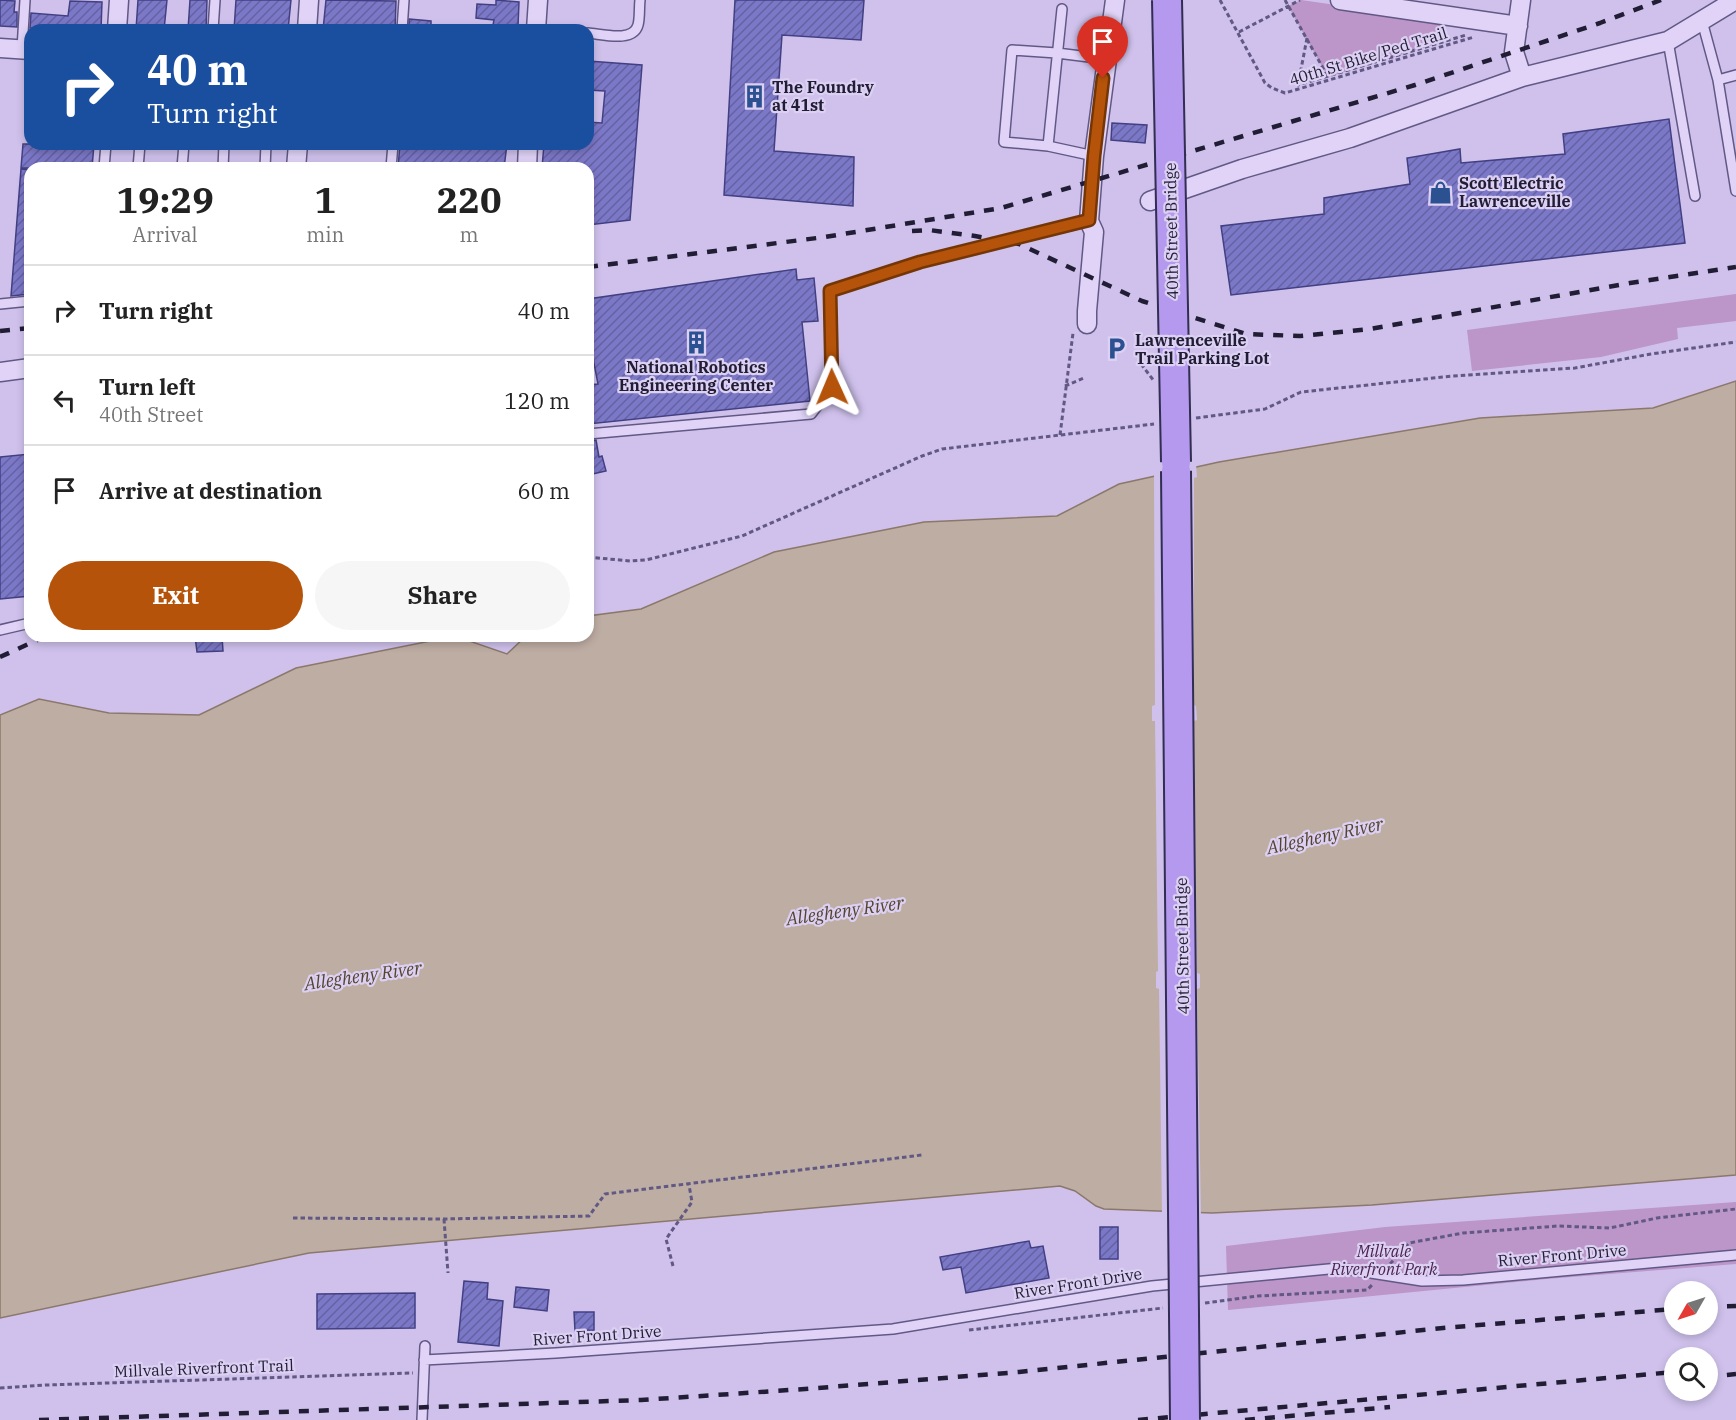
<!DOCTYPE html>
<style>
:root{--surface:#fff;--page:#f6f6f6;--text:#222;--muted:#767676;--line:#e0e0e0;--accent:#b45309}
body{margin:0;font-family:"IBM Plex Serif",serif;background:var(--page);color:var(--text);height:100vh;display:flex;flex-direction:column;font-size:22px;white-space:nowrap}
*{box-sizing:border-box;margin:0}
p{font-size:20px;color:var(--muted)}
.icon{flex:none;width:33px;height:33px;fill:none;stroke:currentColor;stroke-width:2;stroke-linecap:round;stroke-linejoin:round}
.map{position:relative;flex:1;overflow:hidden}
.panel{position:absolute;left:24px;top:162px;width:570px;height:480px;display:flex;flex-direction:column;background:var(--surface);border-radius:18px;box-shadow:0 3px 9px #0003}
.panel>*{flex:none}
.guide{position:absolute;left:24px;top:24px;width:570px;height:126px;border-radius:18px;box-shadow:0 3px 9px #0003;background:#1a4fa0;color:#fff;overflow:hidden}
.needle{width:39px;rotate:231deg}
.controls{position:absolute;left:1664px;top:1281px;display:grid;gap:12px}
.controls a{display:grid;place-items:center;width:54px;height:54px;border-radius:50%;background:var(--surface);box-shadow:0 3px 9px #0003;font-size:30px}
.pin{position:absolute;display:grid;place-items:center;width:51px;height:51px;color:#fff;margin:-62px -26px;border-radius:50% 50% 50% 0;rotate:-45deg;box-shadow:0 0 6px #0007}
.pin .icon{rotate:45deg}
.me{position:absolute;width:66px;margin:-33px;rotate:359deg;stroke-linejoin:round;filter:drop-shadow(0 0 4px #0008)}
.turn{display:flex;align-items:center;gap:21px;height:126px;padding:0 24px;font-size:27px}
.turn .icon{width:78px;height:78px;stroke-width:2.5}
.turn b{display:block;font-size:42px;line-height:51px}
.eta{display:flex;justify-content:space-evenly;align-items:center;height:102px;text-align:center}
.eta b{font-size:36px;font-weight:800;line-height:42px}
.action{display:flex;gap:12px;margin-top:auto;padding:12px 24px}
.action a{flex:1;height:69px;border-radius:36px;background:var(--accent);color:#fff;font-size:24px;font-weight:800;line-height:69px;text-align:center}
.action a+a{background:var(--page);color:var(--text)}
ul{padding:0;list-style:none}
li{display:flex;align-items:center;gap:18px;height:90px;padding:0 24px;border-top:2px solid var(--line)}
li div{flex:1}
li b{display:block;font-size:22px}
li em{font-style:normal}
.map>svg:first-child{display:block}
.green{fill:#bc95c9}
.water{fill:#beada3;stroke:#8b786b;stroke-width:1.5}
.pier{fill:#cfc1ec}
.building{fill:url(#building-hatch);stroke:#424082;stroke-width:1.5}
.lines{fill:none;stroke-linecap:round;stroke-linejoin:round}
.lane-casing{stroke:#615984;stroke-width:12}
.street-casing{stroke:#615984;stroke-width:21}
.path{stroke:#615984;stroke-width:3;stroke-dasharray:4.5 3;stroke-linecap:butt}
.lane{stroke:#e0d3f7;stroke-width:9}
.street{stroke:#e0d3f7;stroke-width:18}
.rail{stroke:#201d34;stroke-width:4.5;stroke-dasharray:10 10;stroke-linecap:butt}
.primary-bridge-casing{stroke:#312e52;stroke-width:32;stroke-linecap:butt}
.primary-bridge{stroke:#b599ee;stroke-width:28}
.route-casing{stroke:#753606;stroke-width:15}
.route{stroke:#b45309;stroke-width:10}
.labels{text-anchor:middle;stroke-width:4.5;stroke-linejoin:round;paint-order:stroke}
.street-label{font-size:16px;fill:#201d34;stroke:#dcd0f3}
.poi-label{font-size:16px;font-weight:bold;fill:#201d34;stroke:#dcd0f3;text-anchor:start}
.park-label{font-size:16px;font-style:italic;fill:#4b2450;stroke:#dcd0f3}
.water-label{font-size:18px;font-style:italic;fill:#54432d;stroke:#dcd0f3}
</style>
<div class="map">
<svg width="1736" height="1420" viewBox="0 0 1736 1420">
<defs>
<pattern id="building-hatch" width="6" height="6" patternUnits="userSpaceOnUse" patternTransform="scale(1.5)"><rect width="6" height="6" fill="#7c78c8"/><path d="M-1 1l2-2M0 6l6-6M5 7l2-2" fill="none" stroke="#6562a3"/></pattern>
</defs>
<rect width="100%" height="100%" fill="#cfc1ec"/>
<path class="green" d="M 1301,0 L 1441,20 L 1439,43 L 1328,77 L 1288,6 Z
M 1736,294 L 1736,321 L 1677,328 L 1678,339 L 1601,357 L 1472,371 L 1467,330 Z
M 1736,1202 L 1736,1264 L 1546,1279 L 1228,1310 L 1226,1246 L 1385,1227 Z"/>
<path class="water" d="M 1736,381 L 1736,1175 L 1372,1205 L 1212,1213 L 1104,1209 L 1096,1206 L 1075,1191 L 1060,1186 L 309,1253 L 0,1318 L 0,715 L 39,699 L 109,713 L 199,715 L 296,668 L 455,636 L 507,654 L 526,636 L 588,636 L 588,616 L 641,609 L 774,552 L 924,522 L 1057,516 L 1119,484 L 1219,462 L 1480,418 L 1653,408 Z"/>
<path class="pier" d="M 1196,464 L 1197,477 L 1194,478 L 1194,705 L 1196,706 L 1197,720 L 1194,721 L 1197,973 L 1200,974 L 1200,988 L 1197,989 L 1201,1216 L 1162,1215 L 1159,989 L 1156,988 L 1156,972 L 1158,971 L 1155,721 L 1152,721 L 1152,706 L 1155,705 L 1154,473 Z"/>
<path class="building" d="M 0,0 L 15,1 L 14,12 L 17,12 L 17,27 L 0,26 Z
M 138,0 L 167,0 L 164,30 L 136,30 Z
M 190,0 L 207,0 L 206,30 L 188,30 Z
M 236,0 L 291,0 L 288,30 L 234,30 Z
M 326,0 L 396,1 L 395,30 L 323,30 Z
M 496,0 L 519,2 L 518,26 L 493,25 L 494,20 L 476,18 L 477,4 L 496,5 Z
M 735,0 L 864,0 L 861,40 L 782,35 L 774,151 L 854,157 L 853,206 L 724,195 Z
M 70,1 L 102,2 L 101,30 L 30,28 L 31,13 L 68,16 Z
M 409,19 L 431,21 L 431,30 L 409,30 Z
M 588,61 L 642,65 L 630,220 L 588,225 L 588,168 L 542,168 L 544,144 L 588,144 L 588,122 L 602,123 L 605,91 L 588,90 Z
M 1669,119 L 1685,243 L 1231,295 L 1221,226 L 1324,214 L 1324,198 L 1410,184 L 1407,158 L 1460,149 L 1461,163 L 1565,154 L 1563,134 Z
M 1112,123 L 1147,125 L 1145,143 L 1111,140 Z
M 23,144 L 94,144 L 92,168 L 21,168 Z
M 400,144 L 507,144 L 504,168 L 398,168 Z
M 21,169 L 30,170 L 30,294 L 11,296 Z
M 796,269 L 797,280 L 814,278 L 818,321 L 802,322 L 810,401 L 588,424 L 588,385 L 598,384 L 592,353 L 588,353 L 588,299 Z
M 596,440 L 599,457 L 602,456 L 606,471 L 588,475 L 588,441 Z
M 30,454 L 30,596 L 0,599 L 0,457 Z
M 195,636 L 222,636 L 223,651 L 197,652 Z
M 1100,1227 L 1118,1227 L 1118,1259 L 1100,1259 Z
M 1029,1241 L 1031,1248 L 1043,1246 L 1049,1278 L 966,1293 L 961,1267 L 943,1270 L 940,1257 Z
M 464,1281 L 488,1283 L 487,1299 L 503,1301 L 499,1346 L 458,1342 Z
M 516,1287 L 549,1290 L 547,1311 L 514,1307 Z
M 415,1293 L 415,1328 L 317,1329 L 317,1294 Z
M 574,1312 L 594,1312 L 594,1330 L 575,1331 Z"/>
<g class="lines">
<defs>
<path id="lane" d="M 1702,21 L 1718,80 L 1736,75
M 213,30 L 215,0
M 402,30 L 404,0
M 588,33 C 602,34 633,43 638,25 C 640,18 639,8 640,0
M 1668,41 L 1695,196
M 22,49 L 25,0
M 1718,80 L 1736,191
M 1048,146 L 1062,9
M 1094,156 L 1048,146 L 1004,142 L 1012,50 L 1057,53 L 1105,59
M 104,168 L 106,144
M 138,168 L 140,144
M 182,168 L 184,144
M 223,168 L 224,144
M 265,168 L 266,144
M 391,168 L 393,144
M 0,304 L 30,301
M 588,434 L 811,414 L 832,387 L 829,291 L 920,262 L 1089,221
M 0,630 L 30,623
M 424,1360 L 556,1353 L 893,1329 L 1152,1286 L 1339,1268 L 1422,1281 L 1463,1280 L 1736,1255
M 422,1420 L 425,1346"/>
<path id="street" d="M 1340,0 L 1518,26
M 1521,0 L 1514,52 L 1522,77
M 117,30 L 119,0
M 307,30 L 309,0
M 536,30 L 538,0
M 0,48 L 30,50
M 296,168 L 298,144
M 527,168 L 528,144
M 1150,201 L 1242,169 L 1350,138 L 1522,77 L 1668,41 L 1734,1
M 1087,324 L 1087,311 L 1094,232 L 1089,221 L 1094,156 L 1115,0
M 0,372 L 30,368"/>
</defs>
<use href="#lane" class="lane-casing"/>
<use href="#street" class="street-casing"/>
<path class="path" d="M 1220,0 L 1265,83 L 1272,88 L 1285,93 L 1474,37
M 1285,0 L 1328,77
M 1239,32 L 1300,0
M 1307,38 L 1298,85 L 1466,35
M 1439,43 L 1440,31
M 1141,364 L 1154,381
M 1065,386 L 1084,378
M 1196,418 L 1265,409 L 1301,392 L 1453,376 L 1575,368 L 1651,354 L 1736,342
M 1060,435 L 1073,333
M 588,557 L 630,561 L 646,560 L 742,536 L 922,456 L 942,449 L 1154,424
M 293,1218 L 444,1219 L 589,1216 L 605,1194 L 922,1155
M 444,1219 L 448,1273
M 1390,1264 L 1409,1243 L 1463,1233 L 1558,1226 L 1610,1228 L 1657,1218 L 1736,1209
M 673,1266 L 666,1239 L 692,1202 L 689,1185
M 1205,1303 L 1258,1296 L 1367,1290 L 1372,1285
M 969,1330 L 1163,1308
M 0,1388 L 46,1385 L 413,1373"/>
<use href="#lane" class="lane"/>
<use href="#street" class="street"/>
<path class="rail" d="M 912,231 L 929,230 L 975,236 L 1019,244 L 1142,301 L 1246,334 L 1300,336 L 1370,329 L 1630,283 L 1736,267
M 588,267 L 825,237 L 1001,208 L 1415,85 L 1600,23 L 1661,0
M 0,331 L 30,328
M 0,657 L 46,636
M 1707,1307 L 1736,1306
M 1707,1377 L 1736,1374
M 39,1420 L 641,1400 L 805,1389 L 1019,1372 L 1443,1328 L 1674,1309
M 1138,1420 L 1674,1372
M 1245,1420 L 1390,1407"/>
<defs>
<path id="primary-bridge" d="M 1167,0 L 1176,462
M 1176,471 L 1185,1420"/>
</defs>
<use href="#primary-bridge" class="primary-bridge-casing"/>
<use href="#primary-bridge" class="primary-bridge"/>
</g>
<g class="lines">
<defs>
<path id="route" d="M 832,387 L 830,291 L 920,262 L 1089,220 L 1094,156 L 1103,78"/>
</defs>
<use href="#route" class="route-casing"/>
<use href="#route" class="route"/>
</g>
<defs>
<symbol id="building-bare" viewBox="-9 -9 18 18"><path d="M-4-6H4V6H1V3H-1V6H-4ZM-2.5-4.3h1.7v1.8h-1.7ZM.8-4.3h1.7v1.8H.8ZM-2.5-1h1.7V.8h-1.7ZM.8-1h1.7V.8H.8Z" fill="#2c5191" stroke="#dcd0f3" stroke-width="2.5" paint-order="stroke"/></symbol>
<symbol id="shop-bare" viewBox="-9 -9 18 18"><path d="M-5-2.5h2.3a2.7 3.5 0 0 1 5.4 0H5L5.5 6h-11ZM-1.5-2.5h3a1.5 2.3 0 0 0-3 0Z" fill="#2c5191" stroke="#dcd0f3" stroke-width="2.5" paint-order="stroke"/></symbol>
<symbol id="parking-bare" viewBox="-9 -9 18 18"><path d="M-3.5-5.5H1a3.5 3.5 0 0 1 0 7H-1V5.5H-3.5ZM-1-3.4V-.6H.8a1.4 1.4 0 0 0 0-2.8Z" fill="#2c5191" stroke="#dcd0f3" stroke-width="2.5" paint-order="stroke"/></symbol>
</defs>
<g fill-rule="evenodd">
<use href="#building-bare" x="738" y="80" width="33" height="33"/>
<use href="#shop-bare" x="1424" y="176" width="33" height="33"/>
<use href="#building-bare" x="680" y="326" width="33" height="33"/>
<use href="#parking-bare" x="1100" y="332" width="33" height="33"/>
</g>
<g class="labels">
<g class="street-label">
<text transform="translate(1368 56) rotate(-17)" y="6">40th St Bike/Ped Trail</text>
<text transform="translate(1171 231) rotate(-91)" y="6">40th Street Bridge</text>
<text transform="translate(1182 946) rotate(-91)" y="6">40th Street Bridge</text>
<text transform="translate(1562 1255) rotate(-5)" y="6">River Front Drive</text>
<text transform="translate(1078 1283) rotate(-9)" y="6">River Front Drive</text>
<text transform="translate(597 1335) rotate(-4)" y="6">River Front Drive</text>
<text transform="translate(204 1368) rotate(-2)" y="6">Millvale Riverfront Trail</text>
</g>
<g class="poi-label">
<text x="772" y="93">The Foundry<tspan x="772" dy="18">at 41st</tspan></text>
<text x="1459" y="189">Scott Electric<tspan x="1459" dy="18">Lawrenceville</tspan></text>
<text x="1135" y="346">Lawrenceville<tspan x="1135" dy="18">Trail Parking Lot</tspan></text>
<text x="696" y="373" text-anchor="middle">National Robotics<tspan x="696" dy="18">Engineering Center</tspan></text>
</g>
<g class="park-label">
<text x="1384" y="1257">Millvale<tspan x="1384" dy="18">Riverfront Park</tspan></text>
</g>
<g class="water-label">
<text transform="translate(1325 836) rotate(-12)" y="6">Allegheny River</text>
<text transform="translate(845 911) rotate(-8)" y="6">Allegheny River</text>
<text transform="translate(363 976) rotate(-8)" y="6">Allegheny River</text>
</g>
</g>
</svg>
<div class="controls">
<a><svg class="needle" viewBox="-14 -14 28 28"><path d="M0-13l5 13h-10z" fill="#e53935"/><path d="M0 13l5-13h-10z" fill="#767676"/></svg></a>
<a><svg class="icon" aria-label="search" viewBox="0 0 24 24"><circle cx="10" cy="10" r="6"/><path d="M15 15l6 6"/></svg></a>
</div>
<div class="pin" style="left:1103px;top:78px;background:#d93025"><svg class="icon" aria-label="arrive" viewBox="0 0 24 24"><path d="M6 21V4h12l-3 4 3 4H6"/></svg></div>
<svg class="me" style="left:832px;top:387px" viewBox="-20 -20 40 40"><path d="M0-17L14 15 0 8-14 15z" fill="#b45309" stroke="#fff" stroke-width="4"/></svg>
<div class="guide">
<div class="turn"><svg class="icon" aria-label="right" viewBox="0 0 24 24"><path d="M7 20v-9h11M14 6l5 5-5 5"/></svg><div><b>40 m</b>Turn right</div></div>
</div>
<section class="panel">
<div class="eta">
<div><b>19:29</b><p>Arrival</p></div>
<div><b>1</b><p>min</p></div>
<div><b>220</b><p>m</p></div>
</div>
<ul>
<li><svg class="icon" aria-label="right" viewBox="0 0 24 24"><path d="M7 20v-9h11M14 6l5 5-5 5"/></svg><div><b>Turn right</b></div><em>40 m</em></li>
<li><svg class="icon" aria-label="left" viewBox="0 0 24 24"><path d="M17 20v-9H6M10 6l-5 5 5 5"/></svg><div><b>Turn left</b><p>40th Street</p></div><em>120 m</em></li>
<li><svg class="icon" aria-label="arrive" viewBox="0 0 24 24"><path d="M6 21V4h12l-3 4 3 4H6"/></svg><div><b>Arrive at destination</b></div><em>60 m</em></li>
</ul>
<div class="action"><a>Exit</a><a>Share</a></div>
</section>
</div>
